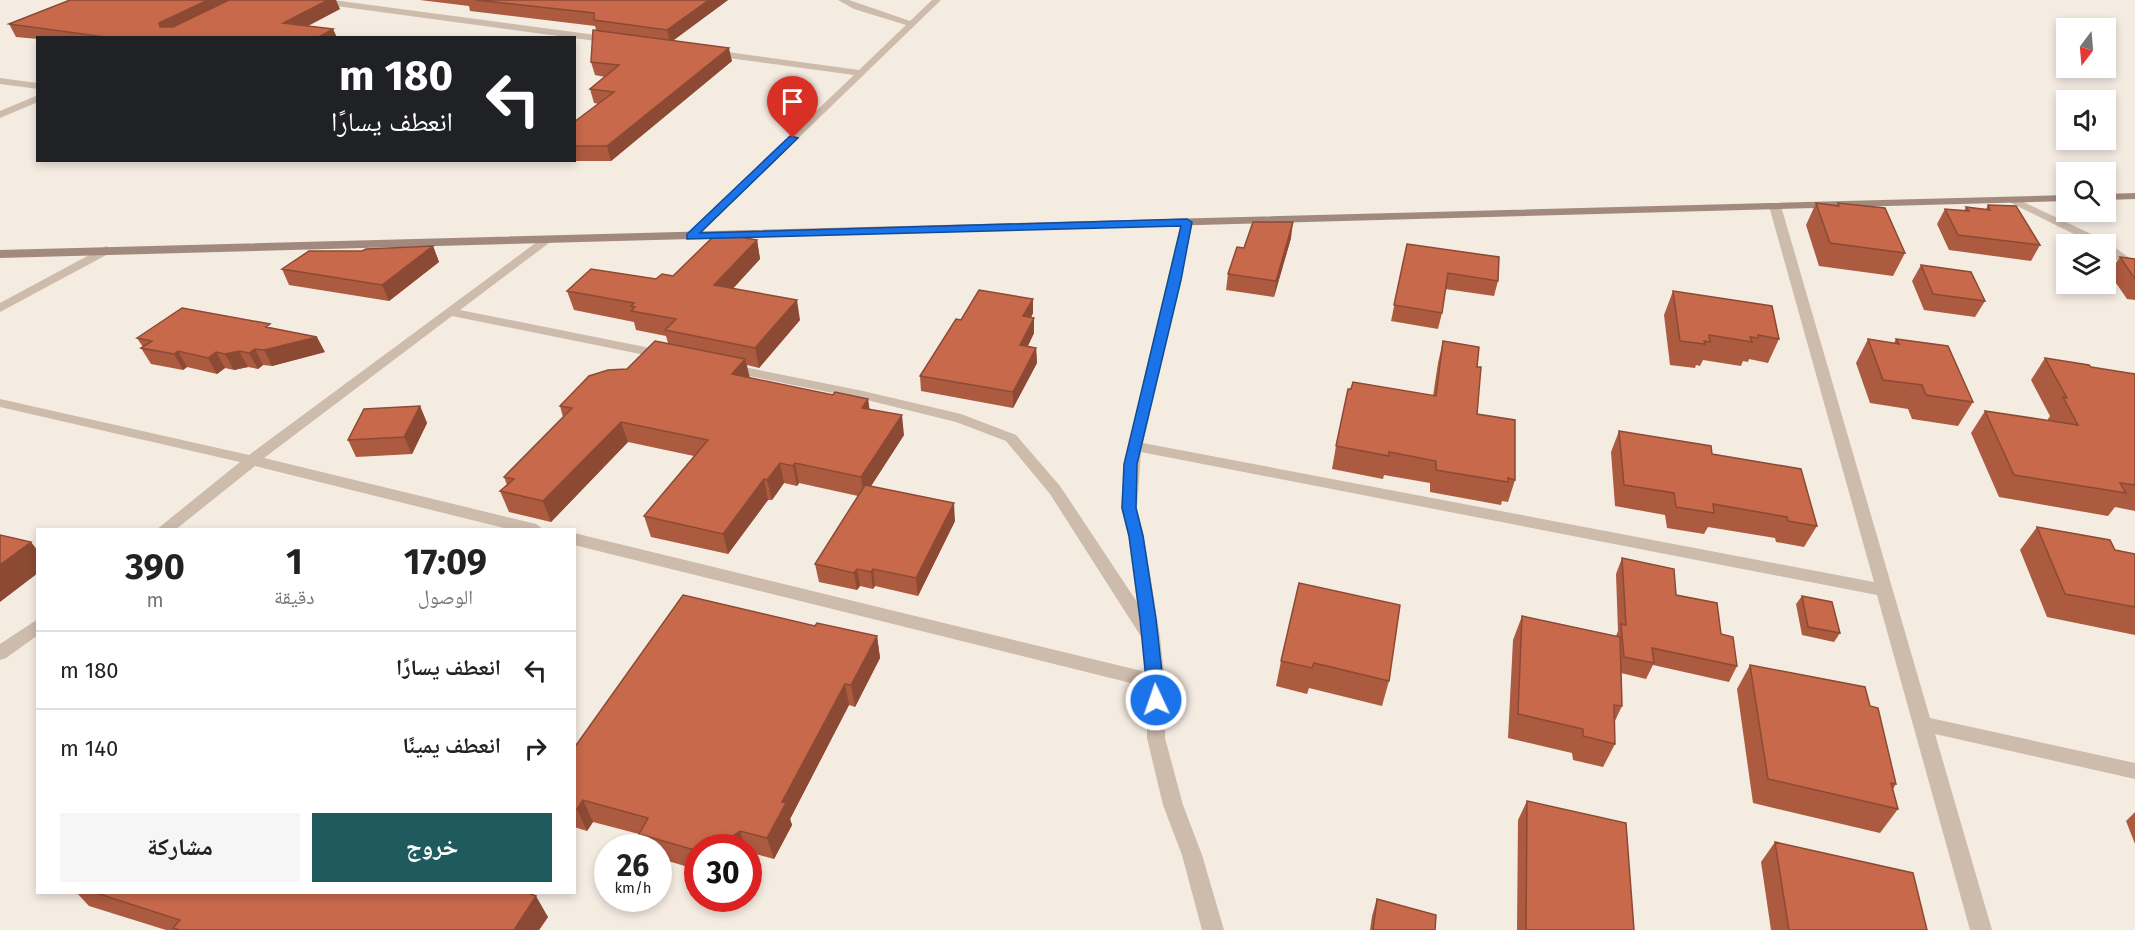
<!DOCTYPE html>
<html lang="ar">
<meta charset="utf-8">
<style>
:root{--surface:#fff;--page:#f6f6f6;--text:#222;--muted:#767676;--line:#e0e0e0;--accent:#1f5a5e}
body{margin:0;font-family:"Fira Sans","Noto Naskh Arabic",sans-serif;background:var(--page);color:var(--text);direction:rtl;height:100vh;display:flex;flex-direction:column;font-size:22px;white-space:nowrap}
*{box-sizing:border-box;margin:0}
p{font-size:20px;color:var(--muted)}
.icon{flex:none;width:33px;height:33px;fill:none;stroke:currentColor;stroke-width:2;stroke-linecap:round;stroke-linejoin:round}
.map{position:relative;flex:1;overflow:hidden;direction:ltr}
.panel{position:absolute;left:36px;top:528px;width:540px;height:366px;display:flex;flex-direction:column;background:var(--surface);border-radius:0px;box-shadow:0 3px 9px #0003;direction:rtl}
.panel>*{flex:none}
.guide{position:absolute;left:36px;top:36px;width:540px;height:126px;border-radius:0px;box-shadow:0 3px 9px #0003;direction:rtl;background:#202124;color:#fff;overflow:hidden}
.needle{width:39px;rotate:196deg}
.fabs{position:absolute;left:2056px;top:18px;display:grid;gap:12px}
.fabs a{display:grid;place-items:center;width:60px;height:60px;border-radius:0px;background:var(--surface);box-shadow:0 3px 9px #0003;font-size:30px}
.speed{position:absolute;left:594px;top:834px;display:flex;gap:12px;font-size:30px;font-weight:700;text-align:center}
.speed>*{display:grid;place-content:center;width:78px;height:78px;border-radius:50%;background:var(--surface);box-shadow:0 3px 9px #0003;line-height:1}
.speed small{font-size:15px;font-weight:400}
.speed .limit{border:9px solid #d22;background:#fff;color:#111}
.pin{position:absolute;display:grid;place-items:center;width:51px;height:51px;color:#fff;margin:-62px -26px;border-radius:50% 50% 50% 0;rotate:-45deg;box-shadow:0 0 6px #0007}
.pin .icon{rotate:45deg}
.me{position:absolute;width:66px;margin:-33px;rotate:357deg;stroke-linejoin:round;filter:drop-shadow(0 0 4px #0008)}
.turn{display:flex;align-items:center;gap:21px;height:126px;padding:0 24px;font-size:27px}
.turn .icon{width:78px;height:78px;stroke-width:2.5}
.turn b{display:block;font-size:42px;line-height:51px}
.eta{display:flex;justify-content:space-evenly;align-items:center;height:102px;text-align:center}
.eta b{font-size:36px;font-weight:700;line-height:42px}
.action{display:flex;gap:12px;margin-top:auto;padding:12px 24px}
.action a{flex:1;height:69px;border-radius:0px;background:var(--accent);color:#fff;font-size:24px;font-weight:700;line-height:69px;text-align:center}
.action a+a{background:var(--page);color:var(--text)}
ul{padding:0;list-style:none}
li{display:flex;align-items:center;gap:18px;height:78px;padding:0 24px;border-top:2px solid var(--line)}
li div{flex:1}
li b{display:block;font-size:22px}
li em{font-style:normal}
.map>svg:first-child{display:block}
.lines{fill:none;stroke-linecap:round;stroke-linejoin:round}
.street{fill:#cdbbac;fill-rule:evenodd}
.secondary{fill:#a18a7d;fill-rule:evenodd}
.wall{fill:#ac5a40}
.shaded-wall{fill:#8c4a34}
.building{fill:#c8694b;stroke:#8c4a34;stroke-width:1.5}
.route{fill:#1a73e8;stroke:#114b97;stroke-width:1.5}
</style>
<div class="map">
<svg width="2135" height="930" viewBox="0 0 2135 930">
<rect width="100%" height="100%" fill="#f4ebe1"/>
<g class="lines">
<path class="street" d="M 310,0 L 333,0 L 611,37 L 615,40 L 611,43 L 314,3 Z
M 838,0 L 849,0 L 910,21 L 932,0 L 941,0 L 694,239 L 686,239 L 686,235 L 854,75 L 713,56 L 708,53 L 713,50 L 859,70 L 906,25 L 854,9 Z
M 0,78 L 38,83 L 38,89 L 0,84 Z
M 38,95 L 38,102 L 0,118 L 0,111 Z
M 2013,197 L 2106,241 L 2135,262 L 2135,272 L 2106,253 L 2106,244 L 2094,244 L 2009,202 L 2007,200 Z
M 1775,203 L 1781,206 L 1930,718 L 2135,763 L 2135,779 L 1935,734 L 1992,930 L 1970,930 L 1877,595 L 1141,452 L 1137,508 L 1144,536 L 1160,637 L 1165,682 L 1165,738 L 1183,805 L 1202,855 L 1224,930 L 1202,930 L 1182,855 L 1163,805 L 1147,738 L 1147,687 L 574,545 L 574,533 L 1146,672 L 1142,638 L 1050,494 L 1006,441 L 956,422 L 863,399 L 729,372 L 722,368 L 729,364 L 863,391 L 961,414 L 1016,435 L 1060,486 L 1137,602 L 1128,536 L 1121,508 L 1124,464 L 1181,222 L 1187,219 L 1193,222 L 1143,443 L 1874,582 L 1769,206 Z
M 545,236 L 549,237 L 549,243 L 460,310 L 670,352 L 672,355 L 670,358 L 665,359 L 452,316 L 264,458 L 536,524 L 544,530 L 512,530 L 255,466 L 175,530 L 156,530 L 240,462 L 0,407 L 0,399 L 249,455 Z
M 106,246 L 112,250 L 110,253 L 0,312 L 0,303 Z
M 38,619 L 38,635 L 6,658 L 0,660 L 0,644 Z"/>
<path class="secondary" d="M 2135,193 L 2135,199 L 2106,200 L 2106,194 Z
M 2067,195 L 2067,201 L 0,258 L 0,250 Z"/>
</g>
<path class="wall" d="M 420,0 L 728,0 L 673,40 L 732,61 L 611,161 L 547,161 L 574,160 L 574,122 L 599,104 L 594,103 L 590,89 L 605,77 L 595,75 L 591,62 L 596,30 L 595,26 L 470,11 L 469,6 Z
M 340,9 L 308,26 L 333,29 L 337,38 L 38,38 L 38,39 L 16,37 L 9,24 Z
M 1816,203 L 1837,206 L 1838,203 L 1905,253 L 1893,276 L 1819,266 L 1806,225 Z
M 1988,205 L 2040,245 L 2031,261 L 1949,250 L 1937,224 L 1945,209 L 1964,211 L 1966,207 L 1986,209 Z
M 1291,238 L 1274,297 L 1226,290 L 1228,274 L 1244,248 Z
M 757,240 L 760,259 L 733,288 L 800,320 L 759,368 L 747,365 L 749,378 L 833,395 L 868,399 L 869,409 L 904,435 L 871,486 L 955,521 L 918,596 L 875,586 L 873,589 L 860,586 L 857,590 L 819,582 L 815,564 L 858,496 L 799,483 L 797,486 L 784,483 L 772,500 L 768,500 L 728,554 L 651,537 L 644,516 L 694,456 L 628,442 L 551,522 L 509,512 L 500,491 L 507,485 L 504,477 L 563,417 L 560,406 L 627,369 L 668,343 L 666,336 L 636,330 L 634,322 L 574,310 L 567,291 L 656,279 L 673,276 Z
M 1407,244 L 1498,281 L 1494,296 L 1445,289 L 1442,313 L 1438,329 L 1391,321 Z
M 433,246 L 439,262 L 389,301 L 289,285 L 282,269 L 362,251 Z
M 2120,257 L 2135,259 L 2135,300 L 2127,299 L 2109,273 Z
M 1921,265 L 1985,301 L 1975,317 L 1924,310 L 1912,281 Z
M 1673,291 L 1779,339 L 1768,363 L 1749,359 L 1748,362 L 1743,361 L 1741,366 L 1703,360 L 1700,366 L 1696,365 L 1695,368 L 1670,365 L 1664,315 Z
M 1033,313 L 1031,318 L 1034,333 L 1028,346 L 1036,348 L 1037,363 L 1013,408 L 921,391 L 920,376 L 961,320 Z
M 272,328 L 325,352 L 272,366 L 263,365 L 258,369 L 248,367 L 234,370 L 225,368 L 217,374 L 187,367 L 183,370 L 151,364 L 141,348 L 143,347 L 137,338 Z
M 1868,339 L 1894,343 L 1896,339 L 1973,402 L 1958,426 L 1912,419 L 1908,409 L 1870,403 L 1856,363 Z
M 1443,341 L 1477,367 L 1477,414 L 1515,480 L 1508,502 L 1502,501 L 1501,505 L 1430,492 L 1430,483 L 1384,475 L 1383,479 L 1332,469 L 1336,446 L 1433,396 L 1438,363 Z
M 2045,358 L 2091,367 L 2135,374 L 2135,511 L 2115,507 L 2108,516 L 1999,497 L 1971,433 L 1985,411 L 2048,421 L 2048,419 L 2050,416 L 2031,380 Z
M 420,406 L 427,423 L 412,454 L 356,457 L 348,440 Z
M 1619,431 L 1712,454 L 1817,526 L 1804,547 L 1776,542 L 1775,538 L 1708,527 L 1704,534 L 1667,528 L 1665,515 L 1615,506 L 1611,452 Z
M 2037,527 L 2115,550 L 2135,554 L 2135,635 L 2047,617 L 2020,550 Z
M 1622,558 L 1676,595 L 1721,634 L 1737,666 L 1729,682 L 1653,665 L 1646,679 L 1621,673 L 1622,706 L 1614,723 L 1615,744 L 1603,767 L 1573,760 L 1572,753 L 1508,738 L 1513,640 L 1522,616 L 1616,636 L 1618,631 L 1616,574 Z
M 1802,596 L 1840,633 L 1834,642 L 1802,635 L 1796,604 Z
M 1400,605 L 1389,681 L 1382,706 L 1309,688 L 1307,694 L 1276,686 L 1281,661 Z
M 815,626 L 877,636 L 880,658 L 855,707 L 849,705 L 790,819 L 792,825 L 774,859 L 748,852 L 748,848 L 698,848 L 698,870 L 658,858 L 658,848 L 644,848 L 639,834 L 593,822 L 587,831 L 574,827 L 574,748 Z
M 1750,665 L 1870,706 L 1896,784 L 1893,789 L 1898,809 L 1880,833 L 1753,803 L 1737,689 Z
M 1527,801 L 1634,930 L 1517,930 L 1518,820 Z
M 2135,812 L 2135,844 L 2126,821 Z
M 1775,842 L 1927,930 L 1771,930 L 1761,862 Z
M 76,892 L 525,892 L 548,917 L 539,930 L 166,930 L 89,906 Z
M 1377,899 L 1435,930 L 1370,930 L 1372,916 Z"/>
<path class="shaded-wall" d="M 208,0 L 240,0 L 165,38 L 160,27 L 159,23 Z
M 328,0 L 336,0 L 340,9 L 288,36 L 283,23 Z
M 709,0 L 728,0 L 670,43 L 667,30 Z
M 333,29 L 337,38 L 317,38 Z
M 729,48 L 732,61 L 611,161 L 607,146 Z
M 1293,222 L 1291,238 L 1274,297 L 1276,281 Z
M 757,240 L 760,259 L 719,304 L 714,285 Z
M 433,246 L 439,262 L 389,301 L 382,285 Z
M 1033,299 L 1033,313 L 1023,331 L 1023,316 Z
M 797,300 L 800,320 L 759,368 L 755,348 Z
M 1034,318 L 1034,333 L 1021,360 L 1020,345 Z
M 317,337 L 325,352 L 272,366 L 264,350 Z
M 1036,348 L 1037,363 L 1013,408 L 1013,392 Z
M 255,349 L 263,365 L 258,369 L 249,353 Z
M 178,351 L 187,367 L 183,370 L 174,354 Z
M 239,351 L 248,367 L 234,370 L 225,354 Z
M 216,352 L 225,368 L 217,374 L 208,358 Z
M 745,359 L 750,378 L 732,374 Z
M 868,399 L 871,419 L 862,408 Z
M 420,406 L 427,423 L 412,454 L 404,437 Z
M 902,415 L 904,435 L 864,497 L 861,477 Z
M 621,422 L 628,442 L 551,522 L 543,501 Z
M 780,463 L 784,483 L 772,500 L 767,480 Z
M 795,463 L 799,483 L 797,486 L 793,466 Z
M 764,479 L 768,500 L 728,554 L 723,534 Z
M 954,503 L 955,521 L 918,596 L 916,578 Z
M 31,542 L 38,551 L 38,573 L 0,602 L 0,565 Z
M 857,569 L 860,586 L 857,590 L 854,573 Z
M 873,569 L 875,586 L 873,589 L 871,572 Z
M 877,636 L 880,658 L 855,707 L 851,685 Z
M 845,684 L 849,705 L 790,819 L 792,825 L 774,859 L 767,838 L 782,802 Z
M 583,800 L 593,822 L 587,831 L 577,809 Z
M 740,831 L 745,848 L 722,848 L 721,844 Z
M 712,841 L 714,848 L 709,848 Z
M 536,896 L 548,917 L 539,930 L 514,930 Z"/>
<path class="building" d="M 70,0 L 208,0 L 159,23 L 160,27 L 173,27 L 229,0 L 328,0 L 283,23 L 333,29 L 317,38 L 112,38 L 9,24 Z
M 476,0 L 709,0 L 667,30 L 594,20 L 594,13 Z
M 593,30 L 729,48 L 607,146 L 574,146 L 574,122 L 614,92 L 590,89 L 619,65 L 591,62 Z
M 1816,203 L 1839,206 L 1838,203 L 1885,208 L 1905,253 L 1830,243 Z
M 1988,205 L 2016,206 L 2040,245 L 1958,235 L 1945,209 L 1969,211 L 1966,207 L 1990,210 Z
M 1253,222 L 1293,222 L 1276,281 L 1228,274 L 1237,247 L 1244,248 Z
M 717,233 L 757,240 L 714,285 L 797,300 L 755,348 L 665,330 L 676,319 L 631,311 L 635,307 L 631,306 L 634,303 L 567,291 L 591,269 L 656,279 L 662,274 L 673,276 Z
M 1407,244 L 1499,257 L 1498,281 L 1448,273 L 1442,313 L 1394,305 Z
M 433,246 L 382,285 L 282,269 L 309,251 L 362,251 L 366,249 Z
M 2120,257 L 2135,259 L 2135,279 Z
M 1921,265 L 1971,272 L 1985,301 L 1933,294 Z
M 979,290 L 1033,299 L 1023,316 L 1034,318 L 1020,345 L 1036,348 L 1013,392 L 920,376 L 956,319 L 961,320 Z
M 1673,291 L 1772,306 L 1779,339 L 1758,335 L 1758,338 L 1750,337 L 1752,342 L 1709,335 L 1710,342 L 1704,341 L 1705,344 L 1680,341 Z
M 182,308 L 270,324 L 266,327 L 317,337 L 264,350 L 255,349 L 249,353 L 239,351 L 225,354 L 216,352 L 208,358 L 178,351 L 174,354 L 141,348 L 152,341 L 137,338 Z
M 1868,339 L 1899,344 L 1896,339 L 1948,346 L 1973,402 L 1926,395 L 1922,385 L 1883,380 Z
M 655,341 L 745,359 L 732,374 L 833,395 L 835,392 L 868,399 L 862,408 L 902,415 L 861,477 L 795,463 L 793,466 L 780,463 L 767,480 L 764,479 L 723,534 L 644,516 L 708,440 L 621,422 L 543,501 L 500,491 L 514,479 L 504,477 L 572,408 L 560,406 L 589,376 L 608,370 L 627,369 Z
M 1443,341 L 1479,347 L 1477,367 L 1481,367 L 1477,414 L 1515,420 L 1515,480 L 1508,478 L 1508,482 L 1436,470 L 1436,461 L 1389,452 L 1389,456 L 1336,446 L 1348,389 L 1351,389 L 1353,382 L 1436,396 Z
M 2045,358 L 2089,365 L 2091,367 L 2135,374 L 2135,485 L 2120,483 L 2126,493 L 2014,475 L 1985,411 L 2078,425 L 2063,397 L 2067,398 Z
M 420,406 L 404,437 L 348,440 L 364,409 Z
M 1619,431 L 1711,446 L 1712,454 L 1801,469 L 1817,526 L 1788,521 L 1787,517 L 1713,504 L 1714,513 L 1676,507 L 1674,493 L 1624,485 Z
M 865,485 L 954,503 L 916,578 L 873,569 L 871,572 L 857,569 L 854,573 L 815,564 Z
M 2037,527 L 2110,540 L 2115,550 L 2135,554 L 2135,607 L 2065,594 Z
M 0,535 L 31,542 L 0,565 Z
M 1622,558 L 1674,569 L 1676,595 L 1717,603 L 1721,634 L 1733,637 L 1737,666 L 1652,648 L 1654,663 L 1624,657 L 1621,624 L 1626,625 Z
M 1299,583 L 1400,605 L 1389,681 L 1314,663 L 1312,668 L 1281,661 Z
M 683,595 L 815,626 L 817,623 L 877,636 L 851,685 L 845,684 L 782,802 L 786,803 L 767,838 L 740,831 L 721,844 L 712,841 L 709,848 L 698,848 L 698,851 L 639,834 L 648,818 L 583,800 L 577,809 L 574,809 L 574,748 Z
M 1802,596 L 1832,602 L 1840,633 L 1808,627 Z
M 1522,616 L 1620,637 L 1622,706 L 1614,705 L 1615,744 L 1583,736 L 1583,729 L 1518,714 Z
M 1750,665 L 1865,687 L 1870,706 L 1878,708 L 1896,784 L 1891,783 L 1898,809 L 1768,779 Z
M 1527,801 L 1626,823 L 1634,930 L 1526,930 Z
M 1775,842 L 1913,873 L 1927,930 L 1789,930 Z
M 93,892 L 525,892 L 536,896 L 514,930 L 180,930 L 173,928 L 180,920 Z
M 1377,899 L 1436,915 L 1435,930 L 1373,930 Z"/>
<path class="route" d="M 790,136 L 798,138 L 700,233 L 1187,219 L 1192,222 L 1181,280 L 1137,464 L 1136,508 L 1143,536 L 1156,619 L 1165,700 L 1162,705 L 1156,707 L 1150,705 L 1148,700 L 1140,619 L 1129,536 L 1122,508 L 1124,464 L 1181,226 L 687,239 L 687,234 Z"/>
</svg>
<div class="fabs">
<a><svg class="needle" viewBox="-14 -14 28 28"><path d="M0-13l5 13h-10z" fill="#e53935"/><path d="M0 13l5-13h-10z" fill="#767676"/></svg></a>
<a><svg class="icon" aria-label="sound" viewBox="0 0 24 24"><path d="M4 9h4l5-4v14l-5-4H4zM17 9q2 3 0 6"/></svg></a>
<a><svg class="icon" aria-label="search" viewBox="0 0 24 24"><circle cx="10" cy="10" r="6"/><path d="M15 15l6 6"/></svg></a>
<a><svg class="icon" aria-label="layers" viewBox="0 0 24 24"><path d="M12 4l9 5-9 5-9-5zM3 14l9 5 9-5"/></svg></a>
</div>
<div class="speed"><div>26<small>km/h</small></div><div class="limit">30</div></div>
<div class="pin" style="left:793px;top:138px;background:#d93025"><svg class="icon" aria-label="arrive" viewBox="0 0 24 24"><path d="M6 21V4h12l-3 4 3 4H6"/></svg></div>
<svg class="me" style="left:1156px;top:700px" viewBox="-20 -20 40 40"><circle r="17" fill="#1a73e8" stroke="#fff" stroke-width="3"/><path d="M0-11L8 9 0 5-8 9z" fill="#fff"/></svg>
<div class="guide">
<div class="turn"><svg class="icon" aria-label="left" viewBox="0 0 24 24"><path d="M17 20v-9H6M10 6l-5 5 5 5"/></svg><div><b>180 m</b>انعطف يسارًا</div></div>
</div>
<section class="panel">
<div class="eta">
<div><b>17:09</b><p>الوصول</p></div>
<div><b>1</b><p>دقيقة</p></div>
<div><b>390</b><p>m</p></div>
</div>
<ul>
<li><svg class="icon" aria-label="left" viewBox="0 0 24 24"><path d="M17 20v-9H6M10 6l-5 5 5 5"/></svg><div><b>انعطف يسارًا</b></div><em>180 m</em></li>
<li><svg class="icon" aria-label="right" viewBox="0 0 24 24"><path d="M7 20v-9h11M14 6l5 5-5 5"/></svg><div><b>انعطف يمينًا</b></div><em>140 m</em></li>
</ul>
<div class="action"><a>خروج</a><a>مشاركة</a></div>
</section>
</div>
